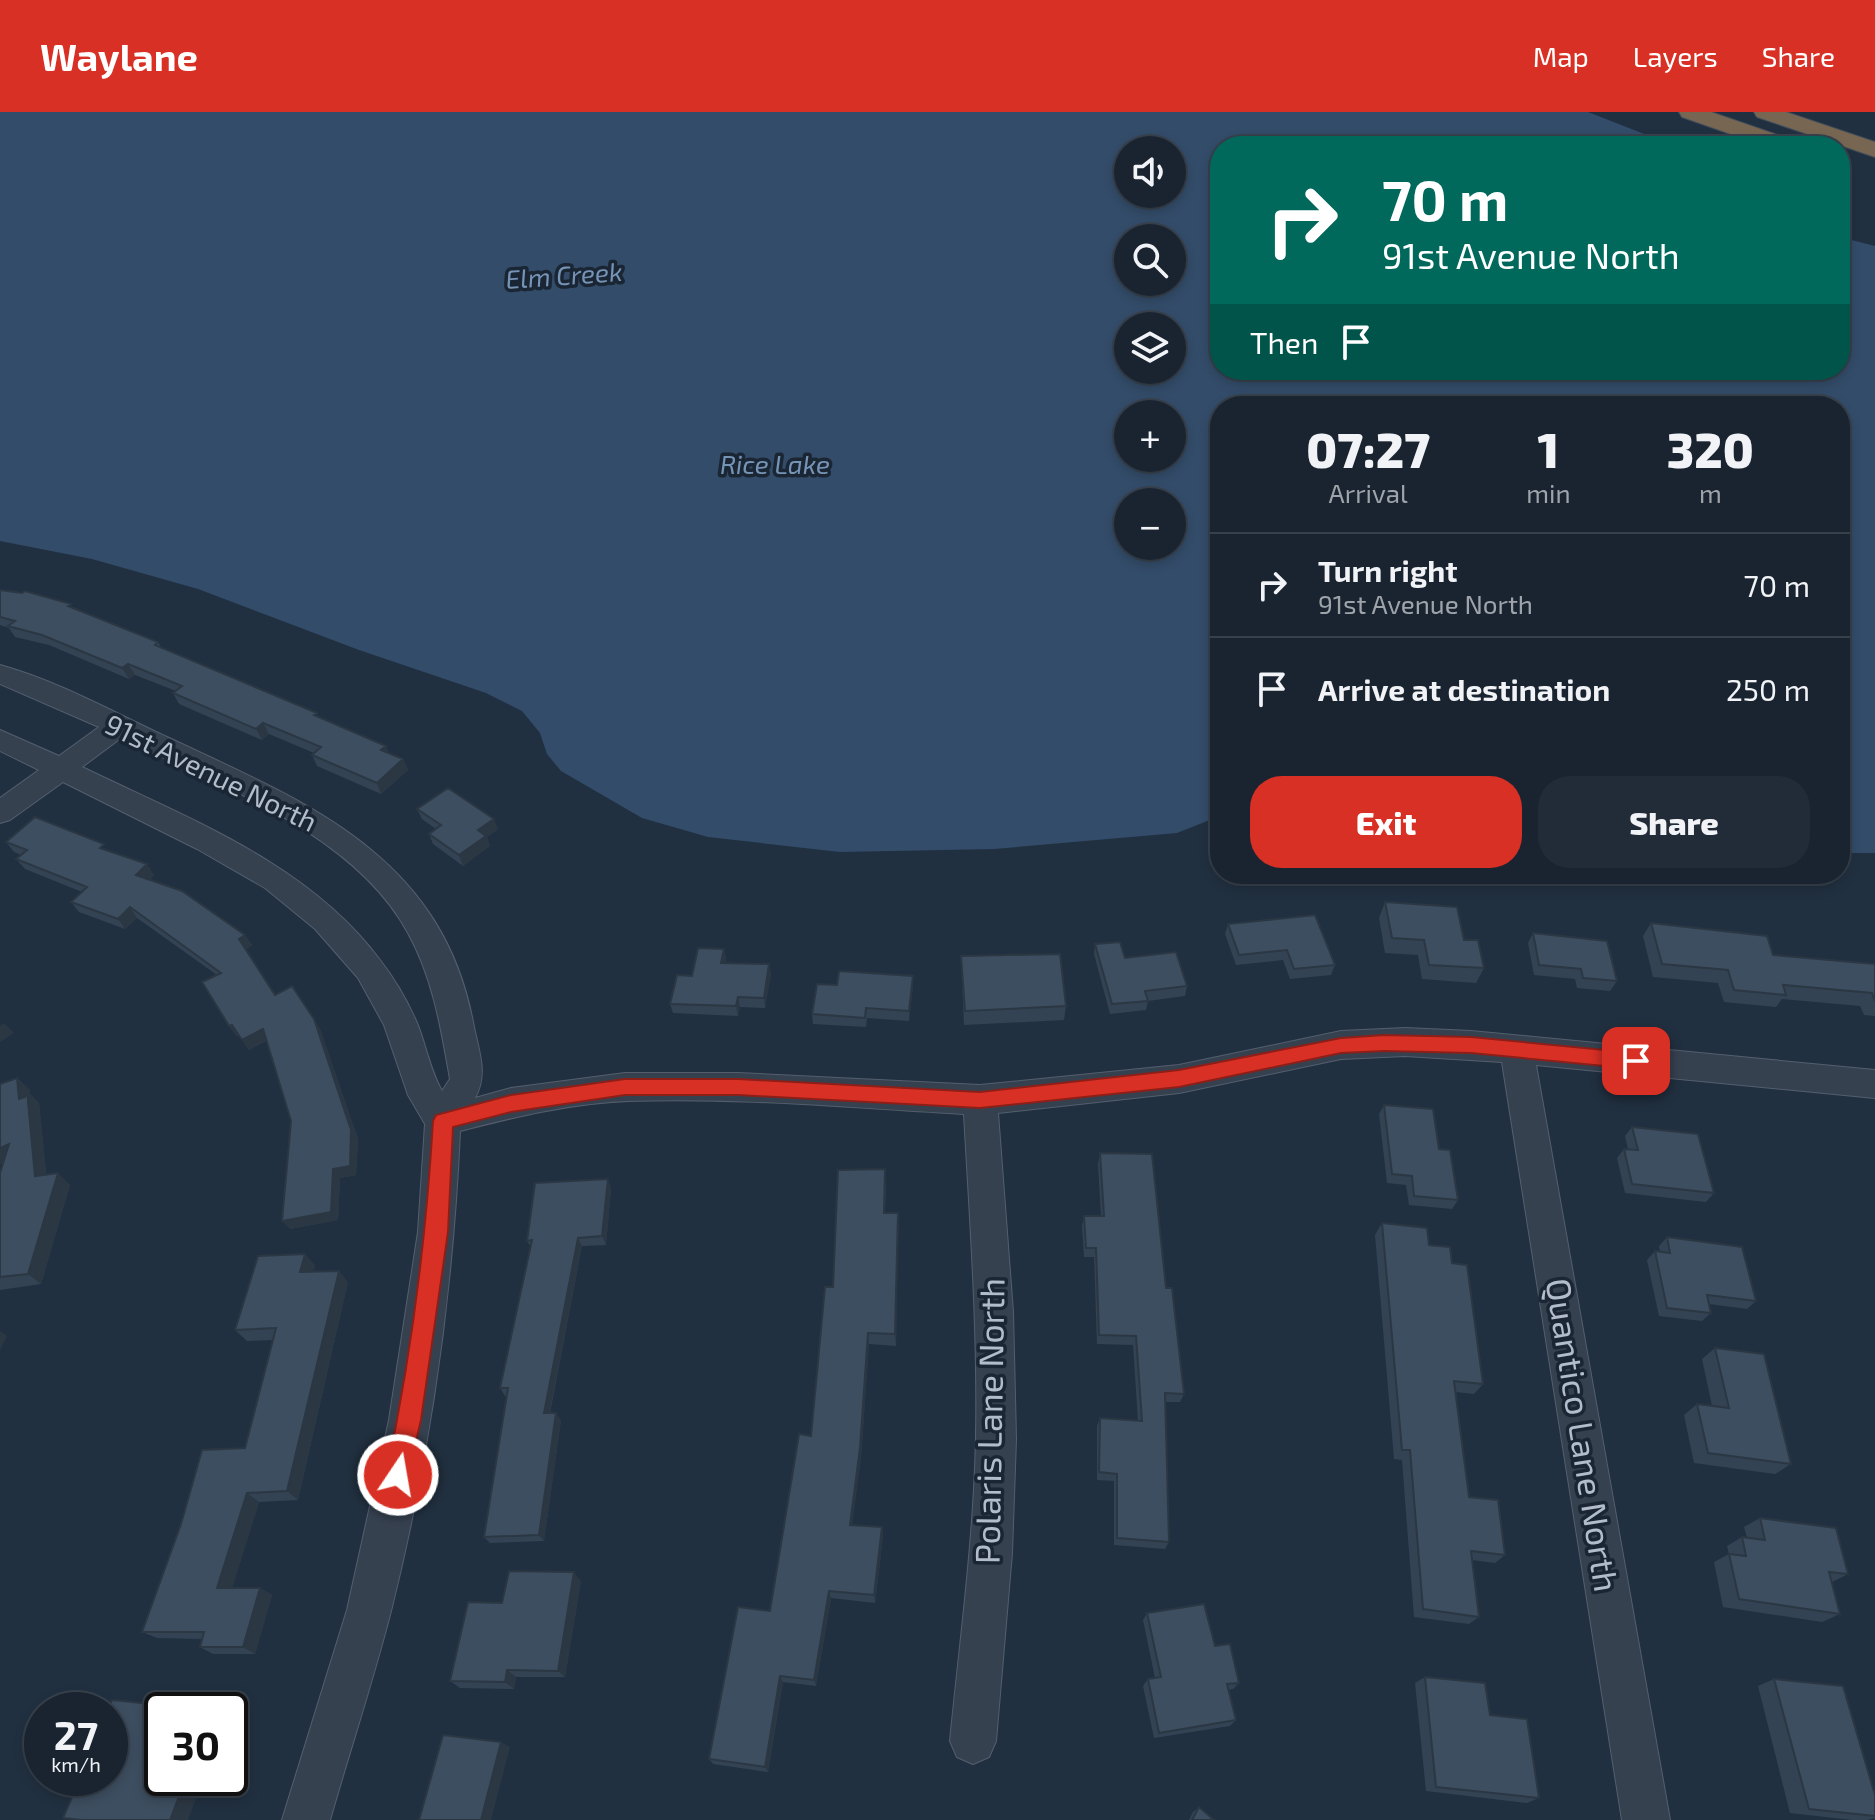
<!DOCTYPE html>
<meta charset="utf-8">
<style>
:root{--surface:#192430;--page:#222c38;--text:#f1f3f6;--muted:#9fa4ab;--line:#37414c;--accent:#d93025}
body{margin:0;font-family:"Exo 2",sans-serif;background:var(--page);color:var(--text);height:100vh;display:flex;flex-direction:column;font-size:30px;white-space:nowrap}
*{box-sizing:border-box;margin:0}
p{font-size:26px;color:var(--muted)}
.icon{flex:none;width:44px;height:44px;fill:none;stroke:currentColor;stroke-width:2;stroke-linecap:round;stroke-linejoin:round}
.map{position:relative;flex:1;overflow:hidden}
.sheet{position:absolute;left:1210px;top:284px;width:640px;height:488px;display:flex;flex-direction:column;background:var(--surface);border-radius:32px;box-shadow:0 4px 12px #0003,0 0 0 2px var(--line)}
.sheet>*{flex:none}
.guide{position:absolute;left:1210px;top:24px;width:640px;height:244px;border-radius:32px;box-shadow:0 4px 12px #0003,0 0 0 2px var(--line);background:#00695c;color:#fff;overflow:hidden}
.tools{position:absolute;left:1114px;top:24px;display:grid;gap:16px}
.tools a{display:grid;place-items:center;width:72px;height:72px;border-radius:50%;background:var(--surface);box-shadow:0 4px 12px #0003,0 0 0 2px var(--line);font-size:40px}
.speed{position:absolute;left:24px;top:1580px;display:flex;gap:16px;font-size:40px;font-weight:700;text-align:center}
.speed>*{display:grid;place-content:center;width:104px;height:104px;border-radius:50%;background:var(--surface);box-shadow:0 4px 12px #0003,0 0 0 2px var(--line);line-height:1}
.speed small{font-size:20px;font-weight:400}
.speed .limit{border:4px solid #111;border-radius:12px;background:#fff;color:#111}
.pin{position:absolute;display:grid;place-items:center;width:68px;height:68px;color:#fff;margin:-34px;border-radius:16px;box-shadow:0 4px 12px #0006}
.me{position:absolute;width:88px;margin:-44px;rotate:12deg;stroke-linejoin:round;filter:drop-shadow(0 0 6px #0008)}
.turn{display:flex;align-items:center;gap:28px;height:168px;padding:0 40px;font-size:36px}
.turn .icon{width:104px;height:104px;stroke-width:2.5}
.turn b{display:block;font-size:56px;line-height:68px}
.then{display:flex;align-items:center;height:76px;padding:0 40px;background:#0003;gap:16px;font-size:30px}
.eta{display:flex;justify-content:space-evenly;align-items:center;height:136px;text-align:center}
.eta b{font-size:48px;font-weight:800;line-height:56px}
.primary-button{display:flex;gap:16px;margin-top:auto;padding:16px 40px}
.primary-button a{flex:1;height:92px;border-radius:32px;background:var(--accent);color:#fff;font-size:32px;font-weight:800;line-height:92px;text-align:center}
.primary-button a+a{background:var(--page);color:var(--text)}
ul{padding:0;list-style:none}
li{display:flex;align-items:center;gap:24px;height:104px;padding:0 40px;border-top:2px solid var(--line)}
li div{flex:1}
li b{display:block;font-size:30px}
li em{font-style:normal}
header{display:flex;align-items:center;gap:48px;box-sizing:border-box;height:112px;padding:0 40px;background:var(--accent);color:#fff}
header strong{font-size:38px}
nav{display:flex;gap:44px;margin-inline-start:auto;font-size:28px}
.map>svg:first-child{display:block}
.water{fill:#334c69;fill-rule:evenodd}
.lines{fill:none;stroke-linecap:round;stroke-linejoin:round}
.street-casing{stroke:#545f6e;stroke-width:2}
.highway-casing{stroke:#414c5b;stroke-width:2}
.street{fill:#364150;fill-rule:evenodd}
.highway{fill:#776752;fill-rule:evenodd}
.wall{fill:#344353}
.shaded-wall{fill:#2b3743}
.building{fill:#3d4e60;stroke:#2b3743;stroke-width:2}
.route{fill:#d93025;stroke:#8d1f18;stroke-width:2}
.labels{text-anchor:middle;stroke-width:7;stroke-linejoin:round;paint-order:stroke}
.far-water-label{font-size:26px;font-style:italic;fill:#7694b6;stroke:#1b2635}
.street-label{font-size:28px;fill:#b2bccb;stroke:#1b2635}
.near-street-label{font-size:34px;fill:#b2bccb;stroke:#1b2635}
</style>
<header>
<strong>Waylane</strong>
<nav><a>Map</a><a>Layers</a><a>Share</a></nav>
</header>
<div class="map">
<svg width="1875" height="1708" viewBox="0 0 1875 1708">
<rect width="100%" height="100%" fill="#213040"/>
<path class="water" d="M 0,0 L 1588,0 L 1675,34 L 1220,34 L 1220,258 L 1840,258 L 1840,125 L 1875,134 L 1875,741 L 1840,741 L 1840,294 L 1220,294 L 1220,704 L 1177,721 L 994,737 L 840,740 L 708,725 L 642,706 L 561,659 L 547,642 L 540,621 L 522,599 L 486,581 L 359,538 L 198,477 L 92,447 L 0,429 ZM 1128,38 L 1172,38 L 1172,82 L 1128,82 ZM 1128,126 L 1172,126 L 1172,170 L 1128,170 ZM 1128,214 L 1172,214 L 1172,258 L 1128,258 ZM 1128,302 L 1172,302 L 1172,346 L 1128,346 ZM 1128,390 L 1172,390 L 1172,434 L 1128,434 Z"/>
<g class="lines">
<defs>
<path id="street" d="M 0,553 C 58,569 113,600 167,625 C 305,690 441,742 473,910 C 478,938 489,961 475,986 L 511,976 L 625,961 L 738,961 L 980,973 L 1179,953 L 1341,919 L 1405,916 L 1471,919 L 1875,958 L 1875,986 L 1536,953 L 1670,1708 L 1622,1708 L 1502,950 L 1405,944 L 1341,947 L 1179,981 L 998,1001 L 1013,1200 L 1016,1327 L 1012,1441 L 996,1629 L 989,1645 L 973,1652 L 957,1645 L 950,1629 C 960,1528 974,1427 976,1325 C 978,1217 970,1109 964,1002 C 852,996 740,985 628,989 C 572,991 514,1005 460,1019 C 453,1180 430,1343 391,1499 C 373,1569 350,1638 330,1708 L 282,1708 L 347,1498 L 389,1308 L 418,1120 L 425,1012 L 408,983 L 384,913 L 358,866 L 315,817 L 265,776 L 197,737 L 63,670 L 10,708 L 0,711 L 0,686 L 39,658 L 0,639 L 0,618 L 59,644 L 99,615 L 0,572 ZM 121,626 C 219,673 354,721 408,821 C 433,866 441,916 450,967 L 442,979 C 430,958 426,933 417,911 C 408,890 394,866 380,848 C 308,751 187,706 82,655 Z"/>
<path id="highway" d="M 1679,0 L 1711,0 L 1795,29 L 1798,34 L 1765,34 L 1682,5 Z
M 1754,0 L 1786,0 L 1875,30 L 1875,45 L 1757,5 Z"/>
</defs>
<use href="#street" class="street-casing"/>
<use href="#highway" class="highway-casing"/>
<use href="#street" class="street"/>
<use href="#highway" class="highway"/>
</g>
<path class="wall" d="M 0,478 L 73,496 L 158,530 L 161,535 L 319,606 L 386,634 L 389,642 L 403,647 L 408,658 L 381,682 L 317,654 L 312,643 L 314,641 L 269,622 L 262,628 L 179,592 L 173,581 L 176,579 L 135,563 L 129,567 L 49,533 L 15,525 L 9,516 L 0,513 Z
M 417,697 L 498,717 L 487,725 L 490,734 L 463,754 L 433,732 L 429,722 L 436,717 L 422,707 Z
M 6,730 L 110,739 L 154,763 L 149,768 L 245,823 L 252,833 L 246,837 L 275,883 L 320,917 L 358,1027 L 356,1063 L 340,1066 L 338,1108 L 290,1117 L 291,1009 L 266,929 L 249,938 L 239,923 L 237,924 L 229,914 L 217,863 L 137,806 L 125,817 L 79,800 L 71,790 L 82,780 L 25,757 L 16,747 L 21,743 L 14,740 Z
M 1385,790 L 1464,828 L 1484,856 L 1476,871 L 1422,867 L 1418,843 L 1385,841 L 1379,806 Z
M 1651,811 L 1773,843 L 1875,852 L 1875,904 L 1864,903 L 1860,894 L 1782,887 L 1776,895 L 1724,890 L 1718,871 L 1653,865 L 1643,824 Z
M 1228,812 L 1335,853 L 1331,863 L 1290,867 L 1283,848 L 1236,853 L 1225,822 Z
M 1533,821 L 1617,869 L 1610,879 L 1577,876 L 1575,867 L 1534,863 L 1528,831 Z
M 1095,832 L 1187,874 L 1185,884 L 1148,889 L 1146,898 L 1110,902 L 1094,842 Z
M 724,837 L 726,847 L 725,851 L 769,852 L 771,862 L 765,896 L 740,895 L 738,904 L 673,901 L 670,892 L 692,864 Z
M 961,844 L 1066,894 L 1064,908 L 964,913 Z
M 913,864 L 913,874 L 909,909 L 867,906 L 866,915 L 813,912 L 812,902 L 837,873 Z
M 17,966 L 30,978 L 30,982 L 39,991 L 46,1062 L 70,1073 L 41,1172 L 0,1178 L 0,1061 L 3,1051 L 0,1052 L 0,972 Z
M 1384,993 L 1439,1037 L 1458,1088 L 1452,1097 L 1409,1093 L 1406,1073 L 1387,1071 L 1379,1002 Z
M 1632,1015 L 1714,1081 L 1706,1090 L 1625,1081 L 1617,1046 L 1624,1037 L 1628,1037 L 1625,1024 Z
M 1100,1041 L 1166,1176 L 1184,1282 L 1180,1290 L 1165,1290 L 1169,1430 L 1165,1437 L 1114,1433 L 1114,1369 L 1097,1368 L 1097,1314 L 1100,1306 L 1138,1309 L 1133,1233 L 1097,1232 L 1094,1145 L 1084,1145 L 1082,1114 L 1084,1104 L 1101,1104 L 1098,1052 Z
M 886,1070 L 885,1101 L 898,1101 L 896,1234 L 869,1232 L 861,1345 L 852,1413 L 882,1415 L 883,1424 L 875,1491 L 831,1486 L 816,1574 L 783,1570 L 768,1660 L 713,1652 L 709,1647 L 770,1499 L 811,1324 L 833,1175 Z
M 611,1076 L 606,1133 L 582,1134 L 550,1301 L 561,1308 L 544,1429 L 490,1431 L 484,1425 L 507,1284 L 505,1284 L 500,1276 L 531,1135 L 527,1129 Z
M 1382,1111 L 1429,1133 L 1452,1151 L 1483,1272 L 1474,1282 L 1456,1280 L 1469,1385 L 1505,1443 L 1495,1451 L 1472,1448 L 1479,1505 L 1469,1512 L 1414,1505 L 1402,1348 L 1394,1347 L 1375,1123 Z
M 1667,1125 L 1756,1189 L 1747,1197 L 1709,1192 L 1711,1201 L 1702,1209 L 1659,1204 L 1647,1148 L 1655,1139 L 1660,1140 L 1659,1134 Z
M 315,1153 L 313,1160 L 348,1170 L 298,1388 L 259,1390 L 232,1476 L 260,1476 L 272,1483 L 255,1542 L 213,1542 L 200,1535 L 202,1527 L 157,1526 L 142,1520 L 245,1336 L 274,1228 L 247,1229 L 235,1218 Z
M 1715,1236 L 1791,1352 L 1775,1362 L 1694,1351 L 1684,1303 L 1697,1292 L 1712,1294 L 1702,1247 Z
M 1760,1406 L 1848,1462 L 1832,1470 L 1840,1502 L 1822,1510 L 1723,1495 L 1714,1450 L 1729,1442 L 1727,1434 L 1742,1425 L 1747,1426 L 1744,1415 Z
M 581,1469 L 565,1565 L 516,1565 L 514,1577 L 460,1576 L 450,1569 L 502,1491 Z
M 1147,1501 L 1215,1534 L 1239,1571 L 1233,1577 L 1228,1578 L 1236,1608 L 1230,1614 L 1154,1626 L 1143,1574 L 1148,1567 L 1155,1566 L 1143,1508 Z
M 1425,1565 L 1490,1603 L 1539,1686 L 1527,1691 L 1426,1679 L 1415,1571 Z
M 1774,1567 L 1875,1683 L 1875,1706 L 1867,1708 L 1852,1708 L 1790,1701 L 1758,1574 Z
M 1199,1695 L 1214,1708 L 1189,1708 L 1193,1700 Z"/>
<path class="shaded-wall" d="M 128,552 L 135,563 L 129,567 L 122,556 Z
M 263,611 L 269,622 L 262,628 L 256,617 Z
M 386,634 L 390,644 L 381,638 Z
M 403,647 L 408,658 L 381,682 L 377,671 Z
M 494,707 L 498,717 L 487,725 L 490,734 L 463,754 L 459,743 L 478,718 Z
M 147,752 L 154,763 L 143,774 L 136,763 Z
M 130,795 L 137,806 L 125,817 L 118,807 Z
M 245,823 L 252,833 L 246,837 L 239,827 Z
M 724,837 L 726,847 L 723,861 L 721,851 Z
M 769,852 L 771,862 L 765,896 L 764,886 Z
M 913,864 L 913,874 L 909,909 L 909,899 Z
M 738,885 L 740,895 L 738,904 L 736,894 Z
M 314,907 L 320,917 L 358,1027 L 356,1063 L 340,1066 L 338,1108 L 290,1117 L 282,1109 Z
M 4,911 L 14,921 L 0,930 L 0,914 Z
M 232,913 L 239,922 L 237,924 L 229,914 Z
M 263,917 L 269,927 L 249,938 L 242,928 Z
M 17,966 L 30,978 L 30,982 L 39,991 L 48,1075 L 35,1064 L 19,987 Z
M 9,1032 L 22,1044 L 0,1052 L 0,1036 Z
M 58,1061 L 70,1073 L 41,1172 L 28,1162 Z
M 608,1067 L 611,1076 L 606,1133 L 602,1124 Z
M 898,1101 L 899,1113 L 896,1234 L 895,1222 Z
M 578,1126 L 582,1134 L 548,1308 L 544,1301 Z
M 305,1142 L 315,1153 L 310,1172 L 300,1160 Z
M 339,1159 L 348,1170 L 298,1388 L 287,1379 Z
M 0,1219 L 7,1224 L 0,1238 Z
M 868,1221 L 869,1232 L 861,1345 L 851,1421 L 850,1413 Z
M 556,1301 L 561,1308 L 544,1429 L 539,1423 Z
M 247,1381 L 259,1390 L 230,1483 L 217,1476 Z
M 882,1415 L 883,1424 L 875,1491 L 874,1483 Z
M 574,1460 L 581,1469 L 565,1565 L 558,1559 Z
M 260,1476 L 272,1483 L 255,1542 L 243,1535 Z
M 829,1479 L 831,1486 L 816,1574 L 814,1568 Z
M 507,1558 L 516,1565 L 514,1577 L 505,1570 Z
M 780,1564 L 783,1570 L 768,1660 L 765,1655 Z
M 162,1616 L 162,1662 L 146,1658 Z
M 501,1630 L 510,1635 L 491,1708 L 481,1708 Z
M 186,1666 L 203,1667 L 188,1708 L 170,1708 Z"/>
<path class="building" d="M 0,478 L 22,481 L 25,479 L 71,492 L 68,494 L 158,530 L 155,533 L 317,601 L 314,603 L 386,634 L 381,638 L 403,647 L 377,671 L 312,643 L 321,635 L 263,611 L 256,617 L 173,581 L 182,574 L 128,552 L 122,556 L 42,523 L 8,514 L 15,509 L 0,505 Z
M 448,676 L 494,707 L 478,718 L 486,724 L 459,743 L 429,722 L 441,713 L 417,697 Z
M 35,705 L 104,732 L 100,736 L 147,752 L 136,763 L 182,779 L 245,823 L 239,827 L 275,883 L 292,874 L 314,907 L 351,1018 L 350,1054 L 333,1057 L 331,1100 L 282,1109 L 291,1009 L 263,917 L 242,928 L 232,913 L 229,914 L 202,870 L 221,861 L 130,795 L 118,807 L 71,790 L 87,775 L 16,747 L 27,738 L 6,730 Z
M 1385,790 L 1457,795 L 1464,828 L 1478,828 L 1484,856 L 1429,853 L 1424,828 L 1392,826 Z
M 1315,803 L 1335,853 L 1294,857 L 1287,838 L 1239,843 L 1228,812 Z
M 1651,811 L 1767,824 L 1773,843 L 1875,852 L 1875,889 L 1872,881 L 1783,873 L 1786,883 L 1734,878 L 1728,858 L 1662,852 Z
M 1533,821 L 1607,829 L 1617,869 L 1583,866 L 1581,857 L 1539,853 Z
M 1120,830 L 1125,846 L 1176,840 L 1187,874 L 1145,879 L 1148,889 L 1112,892 L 1095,832 Z
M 698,836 L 724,837 L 721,851 L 769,852 L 764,886 L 738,885 L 736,894 L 670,892 L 677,863 L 692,864 Z
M 1060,842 L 1066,894 L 965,899 L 961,844 Z
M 839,859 L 913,864 L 909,899 L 866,896 L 865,906 L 812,902 L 817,872 L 837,873 Z
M 17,966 L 19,987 L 25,985 L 27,979 L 35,1064 L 58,1061 L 28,1162 L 0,1165 L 0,1061 L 9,1032 L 0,1036 L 0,972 Z
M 1384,993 L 1433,997 L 1439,1037 L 1450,1038 L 1458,1088 L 1414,1084 L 1412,1064 L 1392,1062 Z
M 1632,1015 L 1698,1022 L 1714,1081 L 1632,1072 L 1624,1037 L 1638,1038 Z
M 1100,1041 L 1152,1042 L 1166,1176 L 1172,1176 L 1184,1282 L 1165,1281 L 1169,1430 L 1117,1426 L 1117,1362 L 1099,1360 L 1100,1306 L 1142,1309 L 1136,1224 L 1099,1223 L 1096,1136 L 1086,1136 L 1084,1104 L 1104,1104 Z
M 885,1057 L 884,1101 L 898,1101 L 895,1222 L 868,1221 L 860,1336 L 850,1413 L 882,1415 L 874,1483 L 829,1479 L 814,1568 L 780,1564 L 765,1655 L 709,1647 L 738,1495 L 770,1499 L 799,1322 L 811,1324 L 825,1175 L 833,1175 L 838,1058 Z
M 608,1067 L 602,1124 L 578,1126 L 544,1301 L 556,1301 L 539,1423 L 484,1425 L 508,1276 L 500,1276 L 532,1128 L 527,1129 L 535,1071 Z
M 1382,1111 L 1427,1116 L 1429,1133 L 1450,1135 L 1452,1151 L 1467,1153 L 1483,1272 L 1454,1269 L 1469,1385 L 1498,1388 L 1505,1443 L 1471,1439 L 1479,1505 L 1423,1497 L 1410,1338 L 1402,1338 Z
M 1667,1125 L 1742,1135 L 1756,1189 L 1707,1183 L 1711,1201 L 1667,1196 L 1655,1139 L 1670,1141 Z
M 305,1142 L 300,1160 L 339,1159 L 287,1379 L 247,1381 L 217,1476 L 260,1476 L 243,1535 L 200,1535 L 204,1520 L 142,1520 L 181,1412 L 202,1338 L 245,1336 L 276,1216 L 235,1218 L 258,1144 Z
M 1715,1236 L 1764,1242 L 1791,1352 L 1708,1341 L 1697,1292 L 1729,1296 Z
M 1760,1406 L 1836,1416 L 1848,1462 L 1829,1460 L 1840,1502 L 1739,1487 L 1729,1442 L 1746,1444 L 1742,1425 L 1765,1428 Z
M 509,1459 L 574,1460 L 558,1559 L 507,1558 L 505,1570 L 450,1569 L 468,1490 L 502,1491 Z
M 1204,1492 L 1215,1534 L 1230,1532 L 1239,1571 L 1227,1572 L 1236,1608 L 1159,1621 L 1148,1567 L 1161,1565 L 1147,1501 Z
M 1425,1565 L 1485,1571 L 1490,1603 L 1527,1607 L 1539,1686 L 1436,1675 Z
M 1774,1567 L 1843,1574 L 1875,1683 L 1875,1704 L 1809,1697 Z
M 112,1588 L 171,1594 L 169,1598 L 162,1598 L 162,1616 L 146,1658 L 162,1659 L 162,1666 L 186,1666 L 170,1708 L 82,1708 L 63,1706 L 80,1666 L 110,1666 L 110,1598 L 108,1598 Z
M 443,1623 L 501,1630 L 481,1708 L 419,1708 Z
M 1199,1695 L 1214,1708 L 1192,1708 Z"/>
<path class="route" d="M 1384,923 L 1471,925 L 1636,941 L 1643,944 L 1646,949 L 1643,955 L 1636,957 L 1471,941 L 1384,939 L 1341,941 L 1179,975 L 980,996 L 738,983 L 625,983 L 511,1000 L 453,1015 L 448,1120 L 421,1308 L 406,1371 L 398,1374 L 389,1371 L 386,1363 C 411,1246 426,1128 433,1009 L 436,1003 L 511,983 L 625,967 L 738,967 L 980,980 L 1179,958 L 1341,926 Z"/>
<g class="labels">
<g class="far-water-label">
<text transform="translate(564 164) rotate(-4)" y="9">Elm Creek</text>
<text x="775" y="362">Rice Lake</text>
</g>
<g class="street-label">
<text transform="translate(211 661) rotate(26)" y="10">91st Avenue North</text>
</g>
<g class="near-street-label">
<text transform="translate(990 1309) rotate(-89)" y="12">Polaris Lane North</text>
<text transform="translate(1582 1323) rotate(81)" y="12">Quantico Lane North</text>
</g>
</g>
</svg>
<div class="tools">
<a><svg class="icon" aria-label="sound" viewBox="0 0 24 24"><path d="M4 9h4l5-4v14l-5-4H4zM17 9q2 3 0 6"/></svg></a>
<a><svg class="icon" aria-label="search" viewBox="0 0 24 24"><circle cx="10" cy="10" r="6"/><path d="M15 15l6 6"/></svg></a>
<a><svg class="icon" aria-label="layers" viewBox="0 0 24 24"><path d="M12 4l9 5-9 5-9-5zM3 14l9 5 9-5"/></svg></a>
<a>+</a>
<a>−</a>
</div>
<div class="speed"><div>27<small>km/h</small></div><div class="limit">30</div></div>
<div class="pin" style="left:1636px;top:949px;background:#d93025"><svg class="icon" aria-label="arrive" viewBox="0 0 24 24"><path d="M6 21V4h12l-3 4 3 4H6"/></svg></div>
<svg class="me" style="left:398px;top:1363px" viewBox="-20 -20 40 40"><circle r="17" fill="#d93025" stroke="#fff" stroke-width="3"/><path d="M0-11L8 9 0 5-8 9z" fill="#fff"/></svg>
<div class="guide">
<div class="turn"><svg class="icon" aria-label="right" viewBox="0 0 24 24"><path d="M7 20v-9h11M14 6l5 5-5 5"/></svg><div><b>70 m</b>91st Avenue North</div></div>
<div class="then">Then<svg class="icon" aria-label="arrive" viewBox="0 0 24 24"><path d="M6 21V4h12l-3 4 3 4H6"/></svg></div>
</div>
<section class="sheet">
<div class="eta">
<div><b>07:27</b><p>Arrival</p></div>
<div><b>1</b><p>min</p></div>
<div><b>320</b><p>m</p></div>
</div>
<ul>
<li><svg class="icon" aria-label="right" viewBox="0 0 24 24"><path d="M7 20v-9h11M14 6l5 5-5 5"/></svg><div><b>Turn right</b><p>91st Avenue North</p></div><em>70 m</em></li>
<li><svg class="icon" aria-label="arrive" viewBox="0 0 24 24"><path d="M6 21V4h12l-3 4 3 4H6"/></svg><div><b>Arrive at destination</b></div><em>250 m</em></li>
</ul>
<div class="primary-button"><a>Exit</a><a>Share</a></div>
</section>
</div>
